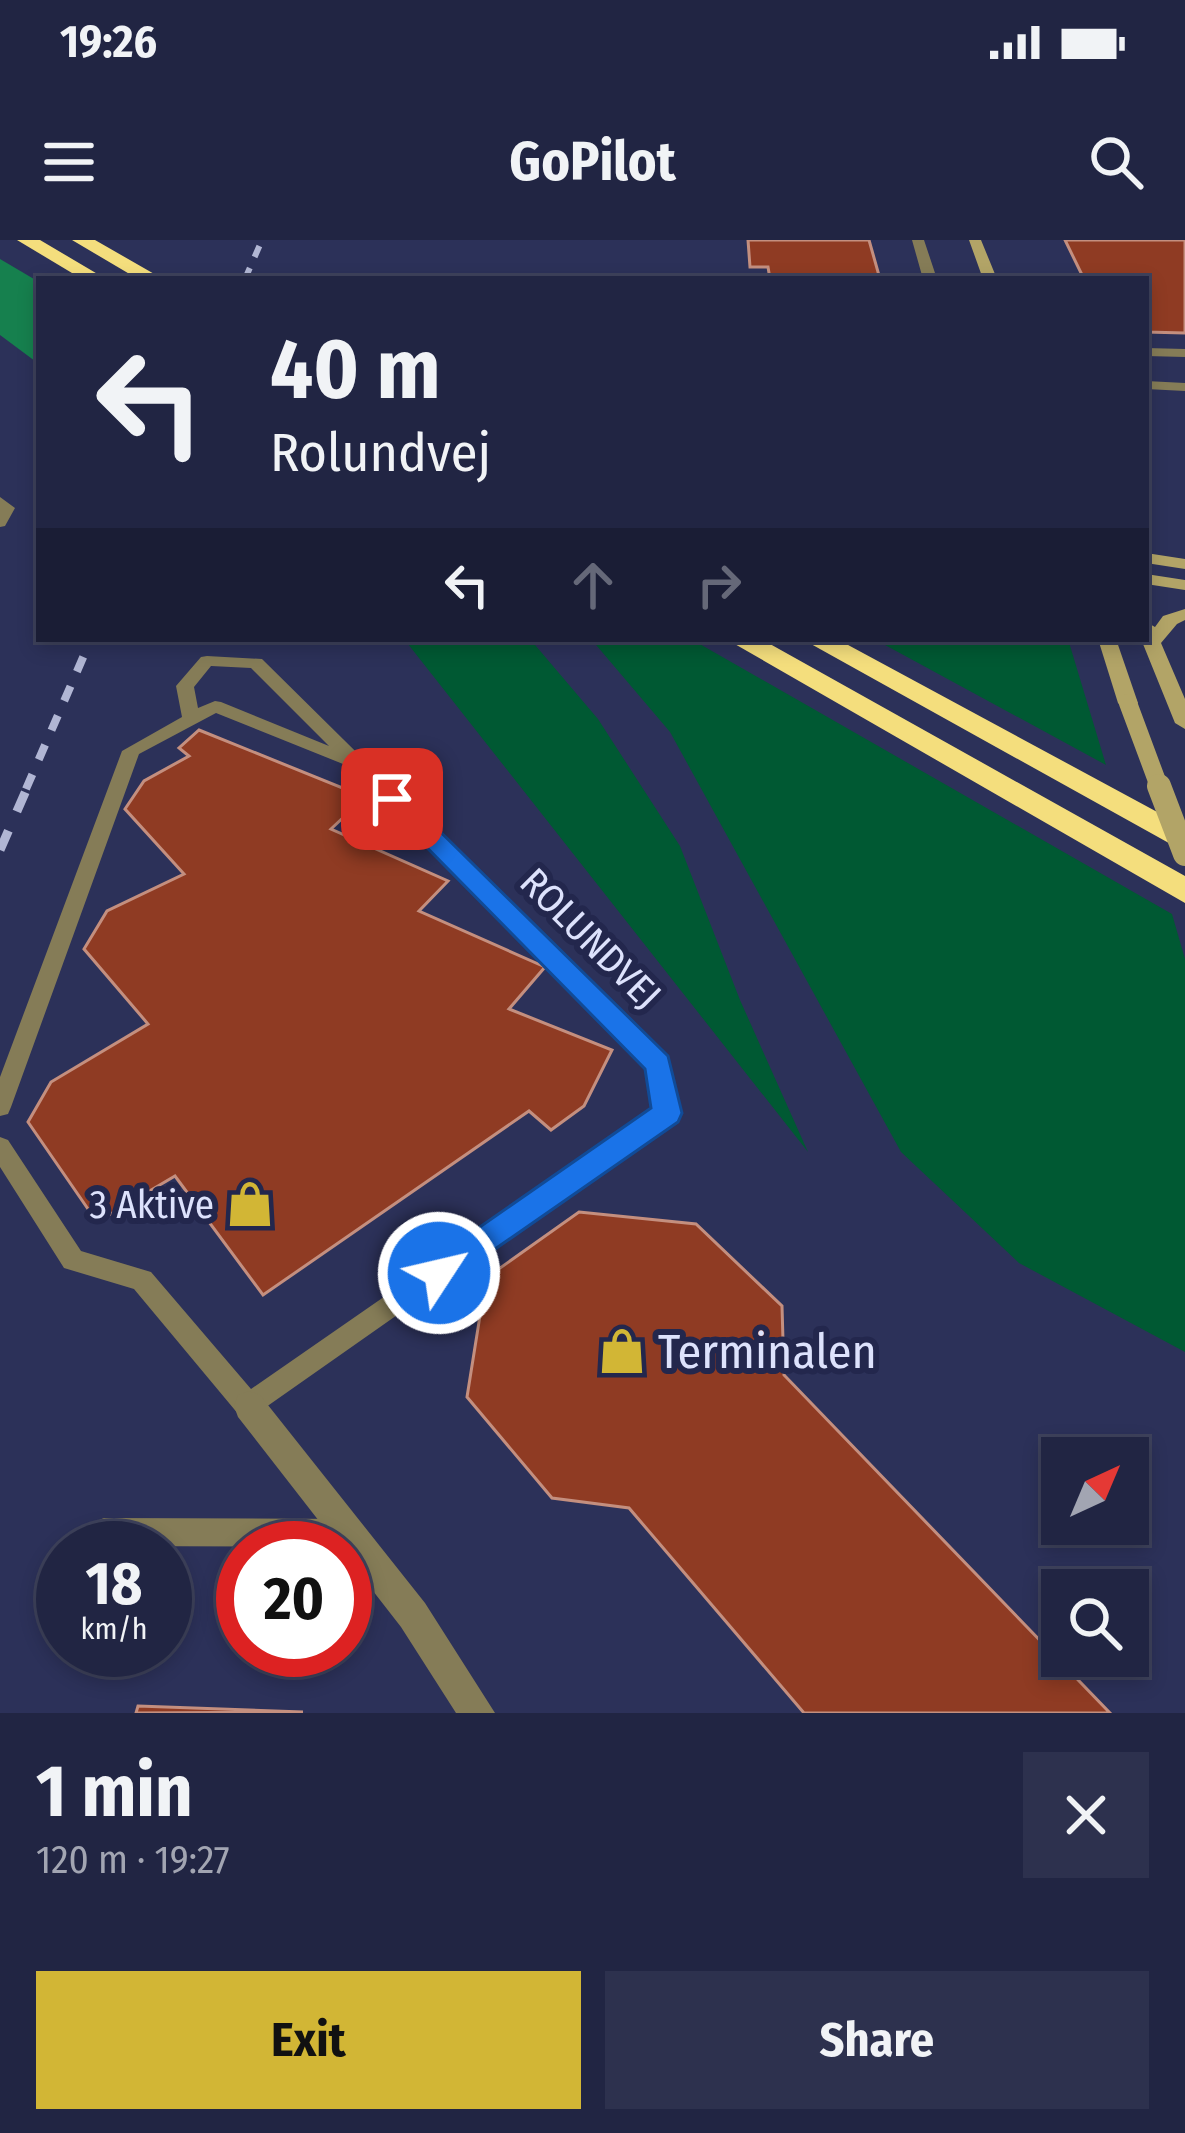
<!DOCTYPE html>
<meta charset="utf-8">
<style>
:root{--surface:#212543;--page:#2d314e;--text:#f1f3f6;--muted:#a2a5b2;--line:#3e425c;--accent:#d2b635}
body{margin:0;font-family:"Fira Sans Condensed",sans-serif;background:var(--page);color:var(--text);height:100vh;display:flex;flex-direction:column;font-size:45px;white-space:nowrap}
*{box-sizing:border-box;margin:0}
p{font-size:39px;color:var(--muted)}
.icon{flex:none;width:66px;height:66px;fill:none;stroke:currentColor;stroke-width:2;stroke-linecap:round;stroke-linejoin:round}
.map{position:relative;height:1473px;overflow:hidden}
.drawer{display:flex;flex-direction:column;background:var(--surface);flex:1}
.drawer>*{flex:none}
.guide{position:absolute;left:36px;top:36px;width:1113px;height:366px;border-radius:0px;box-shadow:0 6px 18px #0003,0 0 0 3px var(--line);background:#212543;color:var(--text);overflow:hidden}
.needle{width:78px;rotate:44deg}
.fabs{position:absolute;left:1041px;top:1197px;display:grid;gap:24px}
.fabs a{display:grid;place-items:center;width:108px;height:108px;border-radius:0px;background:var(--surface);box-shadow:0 6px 18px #0003,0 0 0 3px var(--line);font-size:60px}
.speed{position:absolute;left:36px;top:1281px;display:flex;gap:24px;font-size:60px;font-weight:700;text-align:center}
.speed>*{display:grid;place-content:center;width:156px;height:156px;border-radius:50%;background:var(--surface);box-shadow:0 6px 18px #0003,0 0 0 3px var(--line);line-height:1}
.speed small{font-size:30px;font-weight:400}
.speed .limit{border:18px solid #d22;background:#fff;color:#111}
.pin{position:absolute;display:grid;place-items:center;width:102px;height:102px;color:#fff;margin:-51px;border-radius:24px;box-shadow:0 6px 18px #0006}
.me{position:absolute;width:132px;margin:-66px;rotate:55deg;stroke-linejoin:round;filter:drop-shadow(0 0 9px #0008)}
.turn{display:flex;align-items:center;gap:42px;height:252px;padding:0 36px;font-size:54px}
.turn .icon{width:156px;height:156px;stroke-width:2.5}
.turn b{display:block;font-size:84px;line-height:102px}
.lanes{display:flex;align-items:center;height:114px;padding:0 36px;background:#0003;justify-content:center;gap:60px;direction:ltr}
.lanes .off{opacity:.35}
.round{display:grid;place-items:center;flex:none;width:126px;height:126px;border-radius:0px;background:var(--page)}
.overview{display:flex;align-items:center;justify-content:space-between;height:204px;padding:0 36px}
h1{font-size:72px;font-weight:700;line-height:90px}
.button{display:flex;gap:24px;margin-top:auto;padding:24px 36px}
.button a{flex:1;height:138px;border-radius:0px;background:var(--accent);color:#111;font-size:48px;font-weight:700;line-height:138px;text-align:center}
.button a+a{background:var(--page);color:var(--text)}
.status{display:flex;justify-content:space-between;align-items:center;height:84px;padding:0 60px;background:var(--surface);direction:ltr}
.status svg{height:33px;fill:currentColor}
header{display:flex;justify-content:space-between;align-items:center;height:156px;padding:0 36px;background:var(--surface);font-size:54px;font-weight:700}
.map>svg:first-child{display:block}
.green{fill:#005933}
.forest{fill:#16804e}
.building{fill:#8f3b23;stroke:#c48f7f;stroke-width:3}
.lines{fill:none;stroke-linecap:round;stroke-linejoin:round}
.lane{fill:#857c57;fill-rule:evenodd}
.street{fill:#857c57;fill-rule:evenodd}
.secondary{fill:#b2a467;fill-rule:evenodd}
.highway{fill:#f4de7d;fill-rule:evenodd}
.rail-far2{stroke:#b1b6d4;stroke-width:6;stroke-dasharray:12 12;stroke-linecap:butt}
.rail-far1{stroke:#b1b6d4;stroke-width:8;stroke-dasharray:16 16;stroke-linecap:butt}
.rail{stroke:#b1b6d4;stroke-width:9;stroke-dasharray:21 21;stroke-linecap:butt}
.secondary-bridge-far1{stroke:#b2a467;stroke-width:18}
.secondary-bridge{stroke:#b2a467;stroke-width:24}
.route{fill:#1a73e8;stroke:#114b97;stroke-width:3}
.labels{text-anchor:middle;stroke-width:12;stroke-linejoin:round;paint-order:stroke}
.street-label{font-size:39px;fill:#dde2fc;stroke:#23274d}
.poi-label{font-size:39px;fill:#dde2fc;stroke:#23274d;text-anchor:end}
.near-poi-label{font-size:48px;fill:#dde2fc;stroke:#23274d;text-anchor:start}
</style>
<div class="status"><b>19:26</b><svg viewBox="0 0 49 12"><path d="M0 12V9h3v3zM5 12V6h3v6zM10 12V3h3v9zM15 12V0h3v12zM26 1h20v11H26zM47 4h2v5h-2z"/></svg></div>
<header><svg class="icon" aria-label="menu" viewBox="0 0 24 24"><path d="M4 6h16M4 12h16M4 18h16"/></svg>GoPilot<svg class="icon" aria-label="search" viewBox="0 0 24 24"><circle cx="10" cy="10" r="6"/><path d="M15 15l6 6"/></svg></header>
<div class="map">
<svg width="1185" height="1473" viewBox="0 0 1185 1473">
<rect width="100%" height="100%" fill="#2c3159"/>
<path class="green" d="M 404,399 L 530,399 L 598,479 L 680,606 L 740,760 L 808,912 Z
M 591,399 L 691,399 L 1172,674 L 1185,719 L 1185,1112 L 1019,1023 L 901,912 L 670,492 Z
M 874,399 L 1068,399 L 1106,525 Z"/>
<path class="forest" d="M 0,19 L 39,42 L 39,124 L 0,95 Z"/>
<path class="building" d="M 748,0 L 869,0 L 880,39 L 770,39 L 768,27 L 750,27 Z
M 1065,0 L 1185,0 L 1185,93 L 1146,92 L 1146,39 L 1084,39 Z
M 199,490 L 365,557 L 331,589 L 448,641 L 419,671 L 545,727 L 509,769 L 612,810 L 584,866 L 551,890 L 529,871 L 263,1055 L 175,936 L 97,982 L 28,882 L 51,842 L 148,784 L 84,709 L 107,671 L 184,634 L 125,569 L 144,541 L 189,516 L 179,508 Z
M 579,972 L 696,984 L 782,1066 L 784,1135 L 1110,1473 L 804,1473 L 629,1268 L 552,1258 L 467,1157 L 486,1038 Z
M 138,1466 L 303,1472 L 136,1473 Z"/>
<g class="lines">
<path class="lane" d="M 1146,108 L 1185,109 L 1185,117 L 1146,116 Z
M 1146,141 L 1185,143 L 1185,151 L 1146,149 Z
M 0,257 L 15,268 L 5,286 L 0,287 Z
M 207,416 L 262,419 L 666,818 L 678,873 L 675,880 L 249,1179 L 239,1175 L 134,1049 L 64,1028 L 0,927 L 0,897 L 8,900 L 81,1011 L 151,1032 L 251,1149 L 655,869 L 648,828 L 348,526 L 216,473 L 139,514 L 11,867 L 8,874 L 0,876 L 0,837 L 122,511 L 182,477 L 176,446 L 201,417 ZM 211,426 L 251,428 L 329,506 L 221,462 L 215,461 L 198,468 L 194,447 Z
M 104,1278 L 349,1279 L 359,1283 L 363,1293 L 359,1303 L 349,1307 L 104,1306 L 94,1302 L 90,1292 L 94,1282 Z"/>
<path class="street" d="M 912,0 L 924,0 L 937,39 L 923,39 Z
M 249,1151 L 260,1155 L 425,1363 L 495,1473 L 456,1473 L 401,1387 L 345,1315 L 345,1308 L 340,1308 L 238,1177 L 234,1166 L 238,1155 Z"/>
<path class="secondary" d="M 969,0 L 981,0 L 997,39 L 983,39 Z
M 1146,313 L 1185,319 L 1185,329 L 1146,323 Z
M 1146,334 L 1185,340 L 1185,350 L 1146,344 Z
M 1185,369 L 1185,380 L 1177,384 L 1161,403 L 1185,459 L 1185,489 L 1175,483 L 1141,399 L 1146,399 L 1146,382 L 1155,387 L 1163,376 Z
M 1098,399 L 1116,399 L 1138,463 L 1135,467 L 1121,467 L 1118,463 Z"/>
<path class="highway" d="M 17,0 L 40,0 L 106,39 L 82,39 Z
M 72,0 L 95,0 L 163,39 L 138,39 Z
M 726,399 L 761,399 L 1185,636 L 1185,663 Z
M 802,399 L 837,399 L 1185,587 L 1185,612 Z"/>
<path class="rail-far2" d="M 245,39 L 262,0"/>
<path class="rail-far1" d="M 26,549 L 91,399"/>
<path class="rail" d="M 0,610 L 28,546"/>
<path class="secondary-bridge-far1" d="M 1128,463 L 1160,549"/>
<path class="secondary-bridge" d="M 1159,546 L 1185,614"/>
</g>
<path class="route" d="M 392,551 L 401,553 L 668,816 L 682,873 L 678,882 L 439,1048 L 428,1044 L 423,1033 L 428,1023 L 651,868 L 645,829 L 384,564 L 380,559 Z"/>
<defs>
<symbol id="shop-bare" viewBox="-9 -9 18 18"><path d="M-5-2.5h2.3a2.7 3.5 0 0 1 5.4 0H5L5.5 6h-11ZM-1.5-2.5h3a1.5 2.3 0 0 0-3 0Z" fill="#d2b635" stroke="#23274d" stroke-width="2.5" paint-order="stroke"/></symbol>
</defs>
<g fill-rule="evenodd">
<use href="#shop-bare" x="217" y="931" width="66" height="66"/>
<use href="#shop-bare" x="589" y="1078" width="66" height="66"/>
</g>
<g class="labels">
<g class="street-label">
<text transform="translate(591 698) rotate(45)" y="14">ROLUNDVEJ</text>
</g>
<g class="poi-label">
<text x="214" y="978">3 Aktive</text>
</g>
<g class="near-poi-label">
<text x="658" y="1128">Terminalen</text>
</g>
</g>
</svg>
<div class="fabs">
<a><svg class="needle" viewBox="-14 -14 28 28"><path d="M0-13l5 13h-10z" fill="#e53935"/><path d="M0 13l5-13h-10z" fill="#a2a5b2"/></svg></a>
<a><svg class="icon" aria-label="search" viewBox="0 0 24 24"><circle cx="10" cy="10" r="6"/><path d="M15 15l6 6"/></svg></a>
</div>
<div class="speed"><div>18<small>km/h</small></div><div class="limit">20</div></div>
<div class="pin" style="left:392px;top:559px;background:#d93025"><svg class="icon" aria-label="arrive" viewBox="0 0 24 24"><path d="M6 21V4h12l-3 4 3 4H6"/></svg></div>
<svg class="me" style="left:439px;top:1033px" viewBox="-20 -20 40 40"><circle r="17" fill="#1a73e8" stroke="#fff" stroke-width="3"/><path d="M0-11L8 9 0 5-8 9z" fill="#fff"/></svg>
<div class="guide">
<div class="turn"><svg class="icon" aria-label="left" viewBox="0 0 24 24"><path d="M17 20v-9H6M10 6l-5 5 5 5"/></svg><div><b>40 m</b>Rolundvej</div></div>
<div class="lanes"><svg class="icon" aria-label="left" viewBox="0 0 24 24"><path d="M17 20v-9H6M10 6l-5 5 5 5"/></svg><svg class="icon off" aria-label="ahead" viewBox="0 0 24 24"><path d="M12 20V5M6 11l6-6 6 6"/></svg><svg class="icon off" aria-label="right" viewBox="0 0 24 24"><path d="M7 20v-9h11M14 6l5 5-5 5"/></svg></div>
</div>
</div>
<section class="drawer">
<div class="overview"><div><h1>1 min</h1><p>120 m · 19:27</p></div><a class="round"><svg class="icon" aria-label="close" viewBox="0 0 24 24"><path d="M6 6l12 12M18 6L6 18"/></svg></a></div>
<div class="button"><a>Exit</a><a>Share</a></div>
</section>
